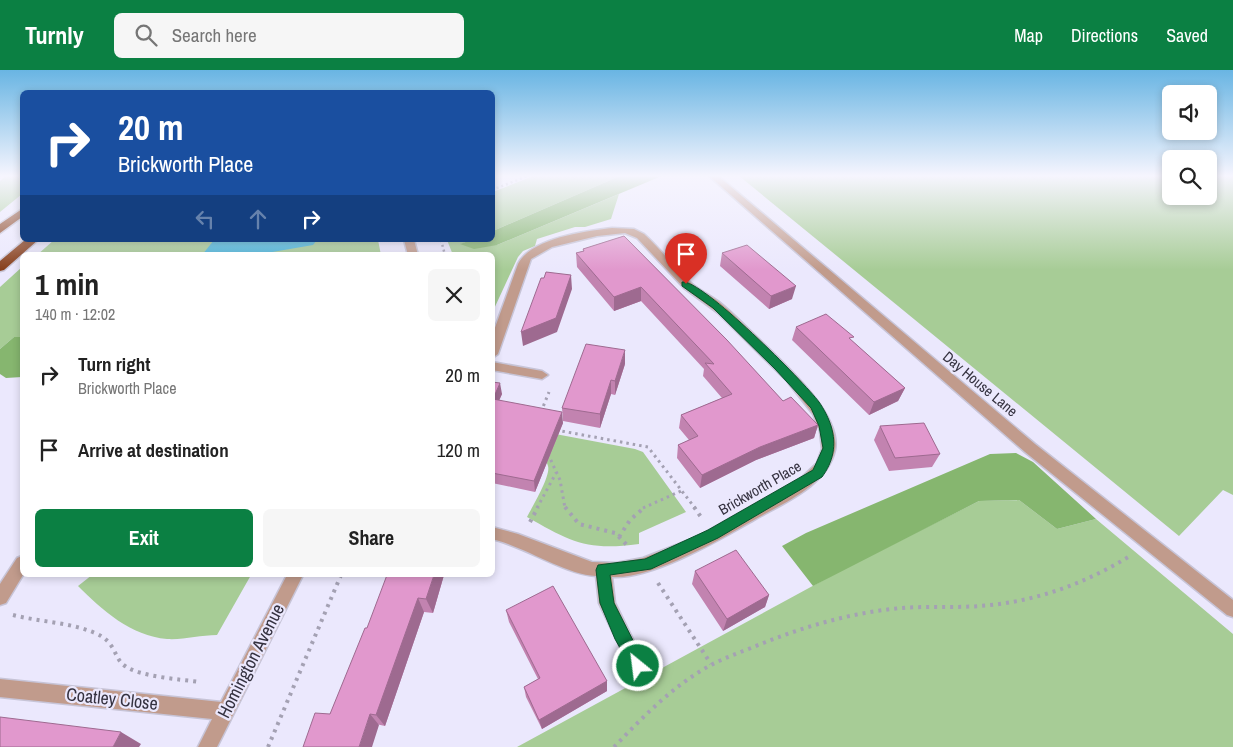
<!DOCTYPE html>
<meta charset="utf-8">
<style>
:root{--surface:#fff;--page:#f6f6f6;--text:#222;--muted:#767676;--accent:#0b8043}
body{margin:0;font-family:"Archivo Narrow",sans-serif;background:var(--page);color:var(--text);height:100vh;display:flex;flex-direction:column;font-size:19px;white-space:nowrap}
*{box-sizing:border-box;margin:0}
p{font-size:16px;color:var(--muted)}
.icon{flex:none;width:28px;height:28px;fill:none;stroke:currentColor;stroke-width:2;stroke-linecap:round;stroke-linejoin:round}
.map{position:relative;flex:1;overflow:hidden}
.side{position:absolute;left:20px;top:182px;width:475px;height:325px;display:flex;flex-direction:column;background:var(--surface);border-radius:8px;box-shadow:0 2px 8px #0003}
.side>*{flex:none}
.banner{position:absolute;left:20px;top:20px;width:475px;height:152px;border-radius:8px;box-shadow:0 2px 8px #0003;background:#1a4fa0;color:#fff;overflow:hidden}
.tools{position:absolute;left:1162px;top:15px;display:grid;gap:10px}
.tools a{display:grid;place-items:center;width:55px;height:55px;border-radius:8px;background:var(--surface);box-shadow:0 2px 8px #0003;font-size:25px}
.pin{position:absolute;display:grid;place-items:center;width:42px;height:42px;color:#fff;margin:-51px -21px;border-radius:50% 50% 50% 0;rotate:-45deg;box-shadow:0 0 5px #0007}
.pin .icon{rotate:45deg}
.me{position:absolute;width:55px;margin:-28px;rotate:331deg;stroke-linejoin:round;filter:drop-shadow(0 0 4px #0008)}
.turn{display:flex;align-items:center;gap:18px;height:105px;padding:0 15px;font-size:22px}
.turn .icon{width:65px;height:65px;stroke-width:2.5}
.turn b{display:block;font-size:35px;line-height:42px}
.lanes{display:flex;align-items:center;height:48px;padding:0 15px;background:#0003;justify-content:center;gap:25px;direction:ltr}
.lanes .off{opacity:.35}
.round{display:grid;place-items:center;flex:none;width:52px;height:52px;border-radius:8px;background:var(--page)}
.headline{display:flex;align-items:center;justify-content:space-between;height:85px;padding:0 15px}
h1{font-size:30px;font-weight:700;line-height:38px}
.cta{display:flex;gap:10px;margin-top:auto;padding:10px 15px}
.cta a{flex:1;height:58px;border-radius:8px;background:var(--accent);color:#fff;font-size:20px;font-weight:700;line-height:58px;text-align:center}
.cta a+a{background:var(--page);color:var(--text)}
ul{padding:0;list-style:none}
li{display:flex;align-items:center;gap:15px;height:75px;padding:0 15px}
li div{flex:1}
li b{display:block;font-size:19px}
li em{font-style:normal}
header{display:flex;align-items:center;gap:30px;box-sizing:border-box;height:70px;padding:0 25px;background:var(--accent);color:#fff}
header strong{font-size:24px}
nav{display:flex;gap:28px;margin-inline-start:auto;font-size:18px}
.search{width:350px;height:45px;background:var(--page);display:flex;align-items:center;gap:12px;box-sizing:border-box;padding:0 18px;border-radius:8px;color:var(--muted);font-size:19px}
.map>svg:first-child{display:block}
.green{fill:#a7cc96}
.forest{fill:#86b66f}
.water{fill:#4bb7dc}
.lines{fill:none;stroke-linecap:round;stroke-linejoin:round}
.minor-casing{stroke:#c7c4d7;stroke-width:3}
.highway-casing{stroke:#c7c4d7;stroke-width:3}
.path-far2{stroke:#a4a1b3;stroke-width:2.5;stroke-dasharray:2 3;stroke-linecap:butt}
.path-far1{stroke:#a4a1b3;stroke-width:3;stroke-dasharray:2.5 4;stroke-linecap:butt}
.path{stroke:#a4a1b3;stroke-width:4;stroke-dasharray:3 5;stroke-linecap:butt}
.minor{fill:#c19b8c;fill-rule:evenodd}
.highway{fill:#873e1b;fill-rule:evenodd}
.wall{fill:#c283b0}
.shaded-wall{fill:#9e6a90}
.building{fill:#e198cd;stroke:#9e6a90}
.route{fill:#0b8043;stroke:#07532c}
.labels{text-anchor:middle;stroke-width:4.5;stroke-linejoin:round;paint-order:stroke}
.street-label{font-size:15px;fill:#353240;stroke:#ebe8fd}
.near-street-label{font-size:18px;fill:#353240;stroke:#ebe8fd}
</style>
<header>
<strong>Turnly</strong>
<div class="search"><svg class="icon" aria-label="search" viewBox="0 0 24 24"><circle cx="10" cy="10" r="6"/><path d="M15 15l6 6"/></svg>Search here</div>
<nav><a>Map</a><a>Directions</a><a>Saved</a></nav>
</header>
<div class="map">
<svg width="1233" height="677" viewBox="0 0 1233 677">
<rect width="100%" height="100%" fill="#ebe8fd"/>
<path class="green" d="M 7,105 L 22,105 L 22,124 L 0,142 L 0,111 Z
M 536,105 L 622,105 L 493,161 L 493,122 Z
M 738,105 L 1171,105 L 1171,126 L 1209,126 L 1209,105 L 1233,105 L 1233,425 L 1223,420 L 1179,466 Z
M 619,124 L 611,149 L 585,157 L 575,157 L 537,169 L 535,176 L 523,181 L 518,187 L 493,241 L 492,185 L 453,185 L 447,170 L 471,170 L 461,174 L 497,175 Z
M 54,170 L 378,170 L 381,185 L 37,185 Z
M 22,197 L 22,267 L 14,267 L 0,279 L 0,217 Z
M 534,360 L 635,379 L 643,382 L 686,442 L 639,463 L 639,474 C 587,481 571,472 527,447 C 532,437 551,406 548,396 C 545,383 532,374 534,360 Z
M 1019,430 L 1057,459 L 1096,449 L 1233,564 L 1233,677 L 517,677 L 842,500 L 979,431 Z
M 92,505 L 251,505 L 217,565 C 200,565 184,570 167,569 C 131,566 102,540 78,516 Z"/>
<path class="forest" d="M 622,105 L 664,105 L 497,175 L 474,179 L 460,174 L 471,170 L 492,170 L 493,161 Z
M 14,267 L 22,267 L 22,307 L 6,308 L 0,304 L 0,279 Z
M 1016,383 L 1033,392 L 1096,449 L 1057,459 L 1019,430 L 979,431 L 813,516 L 782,476 L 806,463 L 990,384 Z"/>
<path class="water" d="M 214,170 L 317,170 L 313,175 L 255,185 L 202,185 Z"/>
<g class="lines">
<defs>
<path id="minor" d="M 708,105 L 717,105 L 1035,374 L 1233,530 L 1233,547 L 1227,545 L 1025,382 Z
M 612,158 L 634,159 L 644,164 C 661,179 674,198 691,213 C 700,221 710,225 719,232 C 734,244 747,258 761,271 C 784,294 842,344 835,380 C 827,416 783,433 754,450 C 719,470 653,509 612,507 L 615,533 L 646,596 L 644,602 L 638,604 L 632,602 L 599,533 L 596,506 C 564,504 526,477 492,469 L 492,457 L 518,464 L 592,492 L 616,493 L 643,488 L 697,467 L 801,408 L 817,393 L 822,379 L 820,361 L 813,344 L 787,311 L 718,243 L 684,218 L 637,168 L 625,163 L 597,166 L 552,177 L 531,189 L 498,284 L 492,288 L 492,266 L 518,194 C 531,168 586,161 612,158 Z
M 404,170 L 414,170 L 418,185 L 408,185 Z
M 492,292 L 542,301 L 548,305 L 542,309 L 492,300 Z
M 22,486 L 23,505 L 6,533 L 0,535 L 0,514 L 17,488 Z
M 287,505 L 303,505 L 217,677 L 198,677 L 212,649 L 0,627 L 0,609 L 221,632 Z"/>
<path id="highway" d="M 22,139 L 22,147 L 0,163 L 0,154 Z
M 25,170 L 38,170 L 4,200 L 0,201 L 0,191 Z"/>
</defs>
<use href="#minor" class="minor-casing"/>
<use href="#highway" class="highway-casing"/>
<path class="path-far2" d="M 492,120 L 530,105
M 441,170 L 445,185"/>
<path class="path-far1" d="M 541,342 L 549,322
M 556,360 L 648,377 L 695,438
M 548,384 L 560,410 L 565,438
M 537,438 L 556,403
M 643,438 L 681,421"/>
<path class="path" d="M 565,437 L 579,454 L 615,463 L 628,476
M 694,437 L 701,447
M 530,452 L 538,437
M 619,467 L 630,450 L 645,437
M 658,513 L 711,594
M 13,545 C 40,552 69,552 95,563 C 117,572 113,588 125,596 C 141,607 179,609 199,612
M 268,677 L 341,505
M 614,677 C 640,650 667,622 699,602 C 716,591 733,585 751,578 C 799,558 848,543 901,538 C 927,536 954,538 980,536 C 1035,532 1084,514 1130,486"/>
<use href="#minor" class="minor"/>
<use href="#highway" class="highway"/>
</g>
<path class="wall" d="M 624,166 L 783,331 L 818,355 L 814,368 L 756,390 L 700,418 L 677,388 L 678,375 L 689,370 L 679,358 L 681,345 L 722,328 L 703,306 L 704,299 L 641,231 L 614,241 L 577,197 L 576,183 L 583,181 L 583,179 Z
M 722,183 L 792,229 L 769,239 L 720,196 Z
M 796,257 L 852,271 L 905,318 L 898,331 L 869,345 L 792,270 Z
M 625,294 L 615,325 L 611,324 L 600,358 L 563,351 L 562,338 Z
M 492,312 L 502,324 L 499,330 L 563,353 L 535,422 L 492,413 Z
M 880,356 L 940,384 L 932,397 L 889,401 L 874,370 Z
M 695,501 L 769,525 L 765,537 L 723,561 L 692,514 Z
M 444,505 L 433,543 L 424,542 L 385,656 L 330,644 L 367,558 Z
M 506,540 L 607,611 L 607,621 L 542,659 L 526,627 L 524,617 L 538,609 L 509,552 Z"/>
<path class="shaded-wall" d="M 571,205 L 572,219 L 557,262 L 523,276 L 521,262 Z
M 796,216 L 792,229 L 769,239 L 771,226 Z
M 641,217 L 641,231 L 614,241 L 614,227 Z
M 625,280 L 625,294 L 615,325 L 615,311 Z
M 611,310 L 611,324 L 600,358 L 600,344 Z
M 500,313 L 502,324 L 495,340 L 493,329 Z
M 905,318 L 898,331 L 869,345 L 874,332 Z
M 562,342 L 563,353 L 535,422 L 534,411 Z
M 818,355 L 814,368 L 756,390 L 700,418 L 702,405 L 760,377 Z
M 434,505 L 444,505 L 433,543 L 426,529 Z
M 769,525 L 765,537 L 723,561 L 727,549 Z
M 418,528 L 424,542 L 385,656 L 376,645 Z
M 607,611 L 607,621 L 542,659 L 539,650 Z
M 370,644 L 379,655 L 372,677 L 359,677 Z
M 121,662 L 141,674 L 139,677 L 113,677 Z"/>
<path class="building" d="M 624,166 L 727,270 L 783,331 L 791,327 L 818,355 L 760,377 L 702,405 L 678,375 L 698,366 L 681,345 L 732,324 L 705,293 L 714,294 L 641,217 L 614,227 L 576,183 L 584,181 L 583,179 Z
M 747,175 L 796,216 L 771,226 L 722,183 Z
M 546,202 L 571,205 L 556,248 L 521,262 L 541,208 L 544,208 Z
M 826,244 L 854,267 L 849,268 L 905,318 L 874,332 L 796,257 Z
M 586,274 L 625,280 L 615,311 L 611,310 L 600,344 L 562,338 Z
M 492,312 L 500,313 L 493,329 L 562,342 L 534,411 L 492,403 Z
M 924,353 L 940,384 L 895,388 L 880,356 Z
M 736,480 L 769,525 L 727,549 L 695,501 Z
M 387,505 L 434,505 L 426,529 L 418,528 L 376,645 L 370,644 L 359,677 L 303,677 L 315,643 L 330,644 L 365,558 L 367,558 Z
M 553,516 L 607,611 L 539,650 L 524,617 L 540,608 L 506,540 Z
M 0,647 L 121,662 L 113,677 L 0,677 Z"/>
<linearGradient id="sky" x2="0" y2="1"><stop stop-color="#69b5e3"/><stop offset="0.53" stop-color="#f6f5fe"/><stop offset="1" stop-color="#f6f5fe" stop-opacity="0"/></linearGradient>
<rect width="1233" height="200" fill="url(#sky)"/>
<path class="route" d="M 682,212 C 701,208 805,313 819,332 C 824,339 829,349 831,356 C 837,375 833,392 822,407 L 718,468 L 651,499 L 610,505 L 614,533 L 646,596 L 644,601 L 638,603 L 633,601 L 615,569 L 600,533 L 596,500 L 598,495 L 645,489 L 708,460 L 813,400 L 823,378 L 819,356 L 811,338 L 775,299 L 713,238 L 682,216 Z"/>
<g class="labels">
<g class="street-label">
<text transform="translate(980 314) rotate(40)" y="5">Day House Lane</text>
<text transform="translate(760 418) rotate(-30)" y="5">Brickworth Place</text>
</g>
<g class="near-street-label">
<text transform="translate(251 591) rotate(-63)" y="6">Homington Avenue</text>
<text transform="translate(112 629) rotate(6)" y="6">Coatley Close</text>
</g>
</g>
</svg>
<div class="tools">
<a><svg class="icon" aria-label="sound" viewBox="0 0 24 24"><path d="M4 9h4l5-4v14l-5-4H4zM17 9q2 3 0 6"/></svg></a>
<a><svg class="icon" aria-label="search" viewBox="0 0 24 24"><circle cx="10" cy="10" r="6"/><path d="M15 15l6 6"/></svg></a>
</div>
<div class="pin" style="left:686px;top:214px;background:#d93025"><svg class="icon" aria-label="arrive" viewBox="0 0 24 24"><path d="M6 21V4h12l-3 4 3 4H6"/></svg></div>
<svg class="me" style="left:638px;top:596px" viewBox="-20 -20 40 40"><circle r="17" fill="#0b8043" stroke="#fff" stroke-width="3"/><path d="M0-11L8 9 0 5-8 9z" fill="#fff"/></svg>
<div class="banner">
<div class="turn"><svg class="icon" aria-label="right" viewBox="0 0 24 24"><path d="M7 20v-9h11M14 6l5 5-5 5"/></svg><div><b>20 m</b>Brickworth Place</div></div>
<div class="lanes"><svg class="icon off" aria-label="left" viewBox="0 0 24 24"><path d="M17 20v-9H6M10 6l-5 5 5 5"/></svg><svg class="icon off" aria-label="ahead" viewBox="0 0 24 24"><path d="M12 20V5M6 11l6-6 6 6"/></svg><svg class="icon" aria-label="right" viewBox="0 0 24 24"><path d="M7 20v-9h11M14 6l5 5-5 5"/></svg></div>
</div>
<section class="side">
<div class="headline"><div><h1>1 min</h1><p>140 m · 12:02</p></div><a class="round"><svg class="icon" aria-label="close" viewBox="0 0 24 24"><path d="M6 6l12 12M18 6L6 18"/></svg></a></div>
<ul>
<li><svg class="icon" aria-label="right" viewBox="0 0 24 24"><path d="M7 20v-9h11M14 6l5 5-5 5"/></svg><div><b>Turn right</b><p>Brickworth Place</p></div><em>20 m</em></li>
<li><svg class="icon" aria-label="arrive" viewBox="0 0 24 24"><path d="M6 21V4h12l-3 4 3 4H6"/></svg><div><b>Arrive at destination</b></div><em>120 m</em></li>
</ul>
<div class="cta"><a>Exit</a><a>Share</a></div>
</section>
</div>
